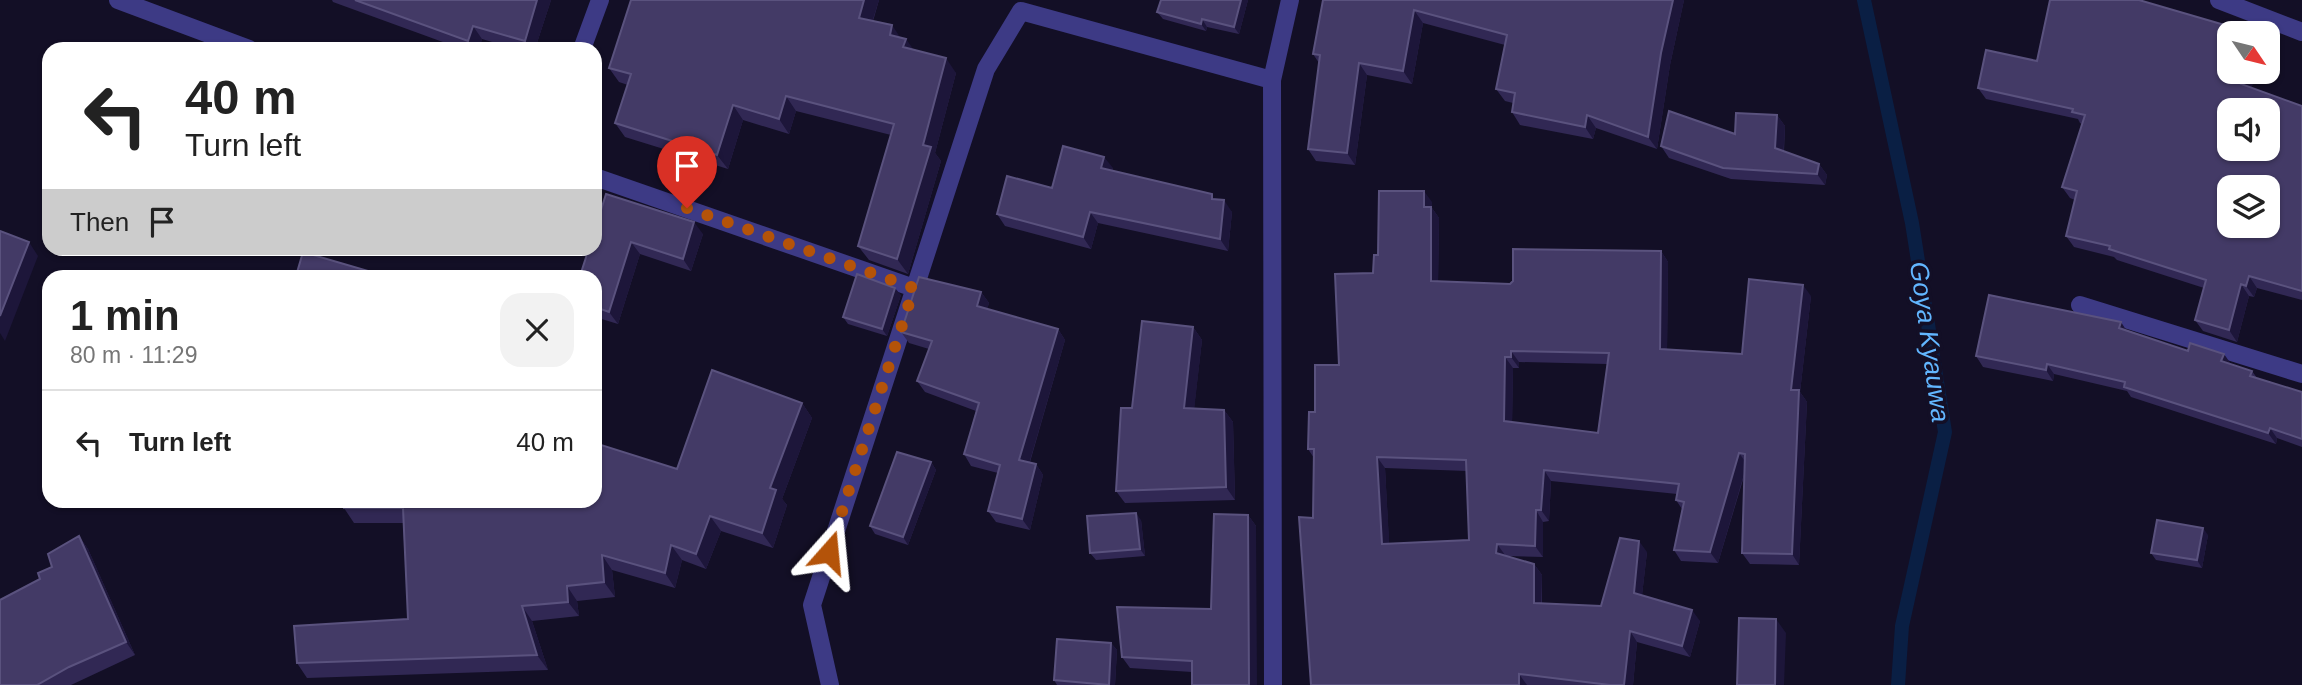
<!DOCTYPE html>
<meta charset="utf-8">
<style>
:root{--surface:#fff;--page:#f2f2f2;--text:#222;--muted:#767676;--line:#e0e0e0}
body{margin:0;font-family:Helvetica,sans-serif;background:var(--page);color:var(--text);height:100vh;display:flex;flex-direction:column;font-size:26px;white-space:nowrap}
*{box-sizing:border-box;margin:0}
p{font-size:23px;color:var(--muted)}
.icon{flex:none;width:38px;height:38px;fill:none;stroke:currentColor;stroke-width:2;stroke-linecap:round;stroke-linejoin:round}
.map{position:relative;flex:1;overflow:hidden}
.sheet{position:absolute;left:42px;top:270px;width:560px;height:238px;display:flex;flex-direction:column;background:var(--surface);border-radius:21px;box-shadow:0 2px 5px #0004}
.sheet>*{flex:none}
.guide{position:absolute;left:42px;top:42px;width:560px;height:214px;border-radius:21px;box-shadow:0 2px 5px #0004;background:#fff;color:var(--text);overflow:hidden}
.needle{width:46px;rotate:125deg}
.buttons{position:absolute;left:2217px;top:21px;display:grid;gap:14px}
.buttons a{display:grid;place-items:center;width:63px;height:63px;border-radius:14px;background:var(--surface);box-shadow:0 2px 5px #0004;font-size:35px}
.pin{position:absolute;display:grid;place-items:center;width:60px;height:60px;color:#fff;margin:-72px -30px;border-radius:50% 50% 50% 0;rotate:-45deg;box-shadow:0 0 7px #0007}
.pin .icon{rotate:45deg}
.me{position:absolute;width:77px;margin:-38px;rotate:18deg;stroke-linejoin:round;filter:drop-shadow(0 0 5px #0008)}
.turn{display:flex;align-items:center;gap:24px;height:147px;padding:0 28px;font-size:32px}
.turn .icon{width:91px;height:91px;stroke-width:2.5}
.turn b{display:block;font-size:49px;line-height:60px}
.then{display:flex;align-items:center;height:66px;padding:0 28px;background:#0003;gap:14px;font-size:26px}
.round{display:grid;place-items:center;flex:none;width:74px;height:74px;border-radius:21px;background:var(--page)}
.headline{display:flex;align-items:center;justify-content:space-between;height:119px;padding:0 28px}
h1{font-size:42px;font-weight:600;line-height:52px}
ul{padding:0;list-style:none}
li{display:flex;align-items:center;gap:21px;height:105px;padding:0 28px;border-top:2px solid var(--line)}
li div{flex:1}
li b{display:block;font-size:26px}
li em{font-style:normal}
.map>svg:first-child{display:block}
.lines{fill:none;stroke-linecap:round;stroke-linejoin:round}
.stream{stroke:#0a1f44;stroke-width:14}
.street{stroke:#3d3a85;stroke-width:18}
.wall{fill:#312854;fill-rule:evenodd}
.shaded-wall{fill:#1d163a}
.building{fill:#433a66;stroke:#5a527e;stroke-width:2;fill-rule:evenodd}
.route{stroke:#b45309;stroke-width:12;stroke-dasharray:0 21.6}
.labels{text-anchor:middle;stroke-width:7;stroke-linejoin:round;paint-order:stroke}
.water-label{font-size:26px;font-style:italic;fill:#62b6ff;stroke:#130f26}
</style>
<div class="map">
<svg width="2302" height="685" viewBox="0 0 2302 685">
<rect width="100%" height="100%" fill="#130f26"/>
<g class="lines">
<path class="stream" d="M 1864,0 L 1912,223 L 1945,432 L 1902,626 L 1898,685"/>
<path class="street" d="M 118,0 L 249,49
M 2219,0 L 2302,32
M 582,49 L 600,0
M 1272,80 L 1273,685
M 595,177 L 914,288
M 2080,305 L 2302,374
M 830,685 L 812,605 L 986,69 L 1021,11 L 1272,80 L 1290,0"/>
</g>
<path class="wall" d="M 332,0 L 551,0 L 535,49 L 516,49 L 482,39 L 479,49 L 462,49 L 333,2 Z
M 631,0 L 879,0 L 873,21 L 901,38 L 913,50 L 956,73 L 935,153 L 941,161 L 908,274 L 869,260 L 858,246 L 891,135 L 796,111 L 789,134 L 743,120 L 728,169 L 625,137 L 615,123 L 628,85 L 619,82 L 609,68 Z
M 1248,0 L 1239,34 L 1207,27 L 1206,31 L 1163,19 L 1157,12 Z
M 1323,0 L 1684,0 L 1670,65 L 1657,149 L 1596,128 L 1593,139 L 1520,125 L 1512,112 L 1513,103 L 1505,101 L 1496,89 L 1505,45 L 1423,23 L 1412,84 L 1367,75 L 1355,165 L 1316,161 L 1308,149 L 1319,63 L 1313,54 Z
M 2037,61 L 2252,88 L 2302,106 L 2302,300 L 2257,288 L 2254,297 L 2249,296 L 2237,342 L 2203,331 L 2195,320 L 2204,288 L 2117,260 L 2114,257 L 2074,247 L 2066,236 L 2075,200 L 2070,198 L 2062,187 L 2082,124 L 2080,123 L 2078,119 L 1986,99 L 1978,88 Z
M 1777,115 L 1785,126 L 1784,151 L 1819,164 L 1827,175 L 1825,185 L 1731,179 L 1669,158 L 1661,146 L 1735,134 Z
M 1113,168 L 1112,171 L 1216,199 L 1232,212 L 1228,251 L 1098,223 L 1091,249 L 1005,226 L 997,214 L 1052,188 Z
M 1432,202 L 1432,208 L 1439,218 L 1438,281 L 1510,284 L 1661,251 L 1668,262 L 1667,349 L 1742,354 L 1811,296 L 1800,392 L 1807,402 L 1799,565 L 1750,564 L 1742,553 L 1745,473 L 1718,563 L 1681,561 L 1674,550 L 1682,509 L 1676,500 L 1677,494 L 1551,481 L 1549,521 L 1543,522 L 1543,557 L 1505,556 L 1534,564 L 1542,575 L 1542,603 L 1601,606 L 1647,552 L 1642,595 L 1700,621 L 1690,657 L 1637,642 L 1633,685 L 1311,685 L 1314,458 L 1308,449 L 1315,412 L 1339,365 L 1373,273 L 1378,255 ZM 1519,362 L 1607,364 L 1598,433 L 1512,422 L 1513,368 L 1519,368 ZM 1385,468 L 1467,471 L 1469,540 L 1389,544 Z
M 595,229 L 703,234 L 691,271 L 640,254 L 618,324 L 595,317 Z
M 981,292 L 989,303 L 987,309 L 1058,329 L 1065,340 L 1030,462 L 1036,464 L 1043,475 L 1030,530 L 996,522 L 988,511 L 998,473 L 971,466 L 964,454 L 976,411 L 925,392 L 917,381 L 929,349 L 909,343 L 901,332 Z
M 901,295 L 887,336 L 848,324 L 843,317 Z
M 1193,327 L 1202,340 L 1194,408 L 1224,410 L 1233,422 L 1235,500 L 1125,503 L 1116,491 L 1132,408 Z
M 2127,331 L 2252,371 L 2257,378 L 2302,392 L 2302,447 L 2277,438 L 2276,444 L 2131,397 L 2127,391 L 2054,374 L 2053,381 L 1983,367 L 1976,356 Z
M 802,403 L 812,418 L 782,499 L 787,505 L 773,548 L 721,531 L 706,569 L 682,560 L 675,588 L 612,570 L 615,597 L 577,601 L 579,616 L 532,621 L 548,670 L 307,678 L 297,663 L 408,619 L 403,523 L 354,523 L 344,508 L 677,469 Z
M 931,462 L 936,470 L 908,545 L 875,534 L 870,526 Z
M 1248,515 L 1256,526 L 1192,672 L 1130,668 L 1122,657 L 1211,609 Z
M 1141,520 L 1145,556 L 1096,560 L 1090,553 Z
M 2208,535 L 2202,568 L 2156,560 L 2151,553 Z
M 79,536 L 88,549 L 135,655 L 71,685 L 0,685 L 40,579 Z
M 1111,643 L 1117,650 L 1115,685 L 1057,685 L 1054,680 Z"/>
<path class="shaded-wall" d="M 537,0 L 551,0 L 535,49 L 531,49 L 525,41 Z
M 864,0 L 879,0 L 869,32 L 859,18 Z
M 1241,0 L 1248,0 L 1239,34 L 1234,27 Z
M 1673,0 L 1684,0 L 1670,65 L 1657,149 L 1648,137 L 1661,53 Z
M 1414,10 L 1423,23 L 1412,84 L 1403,71 Z
M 1202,19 L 1207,27 L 1206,31 L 1201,24 Z
M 892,25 L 902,40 L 890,35 Z
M 473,26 L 482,39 L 479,49 L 473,49 L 468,41 Z
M 906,39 L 916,53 L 903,47 Z
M 946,58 L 956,73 L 935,153 L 941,161 L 908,274 L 897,259 L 923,145 Z
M 1359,63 L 1367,75 L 1355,165 L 1347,153 Z
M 2245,72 L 2257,72 L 2249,96 L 2241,84 Z
M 786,96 L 796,111 L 789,134 L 779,119 Z
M 733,105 L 743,120 L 728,169 L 717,155 Z
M 1587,115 L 1596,128 L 1593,139 L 1585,127 Z
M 1777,115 L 1785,126 L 1783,159 L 1775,148 Z
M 1104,157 L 1113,168 L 1109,180 L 1101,168 Z
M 1819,164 L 1827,175 L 1825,185 L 1817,174 Z
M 1424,191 L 1432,202 L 1432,208 L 1439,218 L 1438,292 L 1431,281 L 1424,207 Z
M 1224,200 L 1232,212 L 1228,251 L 1220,239 Z
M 1090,212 L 1098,223 L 1091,249 L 1083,237 Z
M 694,222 L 703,234 L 691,271 L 683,259 Z
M 29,242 L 38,256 L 5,341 L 0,333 L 0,316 Z
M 631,242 L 640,254 L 618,324 L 609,312 Z
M 1661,251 L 1668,262 L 1667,360 L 1660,349 Z
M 2249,276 L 2257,288 L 2254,297 L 2246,286 Z
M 2241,284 L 2249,296 L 2237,342 L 2229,330 Z
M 1803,285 L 1811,296 L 1800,392 L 1807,402 L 1799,565 L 1792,554 L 1791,390 Z
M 895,288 L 901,295 L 887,336 L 882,329 Z
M 981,292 L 989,303 L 985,317 L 977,306 Z
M 2121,322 L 2128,333 L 2119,328 Z
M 1193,327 L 1202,340 L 1193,420 L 1184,408 Z
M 1058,329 L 1065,340 L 1027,471 L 1019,460 Z
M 1511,351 L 1519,362 L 1519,368 L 1511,357 Z
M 2224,354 L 2231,364 L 2221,361 Z
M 1505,357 L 1513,368 L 1512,433 L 1504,421 Z
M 2047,364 L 2054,374 L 2053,381 L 2046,370 Z
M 802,403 L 812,418 L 782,499 L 787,505 L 773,548 L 762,533 L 770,488 Z
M 1224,410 L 1233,422 L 1235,500 L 1226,487 Z
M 2270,428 L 2277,438 L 2276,444 L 2268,433 Z
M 1739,453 L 1747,464 L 1718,563 L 1710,552 Z
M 1377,457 L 1385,468 L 1390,556 L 1382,544 Z
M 931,462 L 936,470 L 908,545 L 903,537 Z
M 1036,464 L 1043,475 L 1030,530 L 1022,519 Z
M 1544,470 L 1551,481 L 1549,521 L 1541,510 Z
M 1536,510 L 1543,522 L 1543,557 L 1535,546 Z
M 1136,513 L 1141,520 L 1145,556 L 1140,549 Z
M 1248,515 L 1256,526 L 1257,685 L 1249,685 Z
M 710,516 L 721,531 L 706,569 L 696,554 Z
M 2203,528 L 2208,535 L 2202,568 L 2197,560 Z
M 79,536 L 88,549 L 135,655 L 126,642 Z
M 1639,541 L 1647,552 L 1641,604 L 1634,593 Z
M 1497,544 L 1505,555 L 1496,553 Z
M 671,545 L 682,560 L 675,588 L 665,573 Z
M 602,555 L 612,570 L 615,597 L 604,582 Z
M 1534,564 L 1542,575 L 1541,614 L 1534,603 Z
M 567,586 L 577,601 L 579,616 L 568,602 Z
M 522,606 L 532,621 L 548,670 L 537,655 Z
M 1692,610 L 1700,621 L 1690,657 L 1682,646 Z
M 1776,619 L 1786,633 L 1784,685 L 1775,685 Z
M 1630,631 L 1637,642 L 1633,685 L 1624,685 Z
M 1111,643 L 1117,650 L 1115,685 L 1109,685 Z
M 1519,674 L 1527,685 L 1519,685 Z"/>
<path class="building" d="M 355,0 L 537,0 L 525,41 L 473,26 L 468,41 Z
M 631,0 L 864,0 L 859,18 L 892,25 L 890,35 L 906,39 L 903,47 L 946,58 L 923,145 L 931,147 L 897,259 L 858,246 L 894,124 L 786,96 L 779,119 L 733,105 L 717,155 L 615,123 L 631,74 L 609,68 Z
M 1161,0 L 1241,0 L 1234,27 L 1202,19 L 1201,24 L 1157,12 Z
M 1323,0 L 1673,0 L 1661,53 L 1648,137 L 1587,115 L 1585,127 L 1512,112 L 1515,93 L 1496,89 L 1507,35 L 1414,10 L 1403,71 L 1359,63 L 1347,153 L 1308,149 L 1320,55 L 1313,54 Z
M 2050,0 L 2139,0 L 2252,33 L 2230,33 L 2230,72 L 2245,72 L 2241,84 L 2302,106 L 2302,291 L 2249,276 L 2246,286 L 2241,284 L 2229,330 L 2195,320 L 2206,280 L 2109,249 L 2110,246 L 2066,236 L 2077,191 L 2062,187 L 2085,115 L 2072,112 L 2073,109 L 1978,88 L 1986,50 L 2037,61 ZM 2230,110 L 2268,110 L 2268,149 L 2230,149 ZM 2230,187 L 2268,187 L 2268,226 L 2230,226 Z
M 1669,111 L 1735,134 L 1736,113 L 1777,115 L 1775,148 L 1819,164 L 1817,174 L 1723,168 L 1661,146 Z
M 1063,146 L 1104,157 L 1101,168 L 1212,194 L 1212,199 L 1224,200 L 1220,239 L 1090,212 L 1083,237 L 997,214 L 1007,176 L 1052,188 Z
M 1379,191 L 1424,191 L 1424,207 L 1431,207 L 1431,281 L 1510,284 L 1513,281 L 1513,249 L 1661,251 L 1660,349 L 1742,354 L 1749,279 L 1803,285 L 1791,390 L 1799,390 L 1792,554 L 1742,553 L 1745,454 L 1739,453 L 1710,552 L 1674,550 L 1684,502 L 1676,500 L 1679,484 L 1544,470 L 1541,510 L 1536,510 L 1535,546 L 1497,544 L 1496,553 L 1534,564 L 1534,603 L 1601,606 L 1620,538 L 1639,541 L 1634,593 L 1692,610 L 1682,646 L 1630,631 L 1624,685 L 1610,685 L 1519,674 L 1519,685 L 1311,685 L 1299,517 L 1313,518 L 1314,449 L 1308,449 L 1309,412 L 1315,412 L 1315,365 L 1339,365 L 1335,274 L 1373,273 L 1374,255 L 1378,255 ZM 1511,351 L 1609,353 L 1598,433 L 1504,421 L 1505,357 L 1511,357 ZM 1377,457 L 1466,460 L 1469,540 L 1382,544 Z
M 606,194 L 694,222 L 683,259 L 631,242 L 609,312 L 595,307 L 595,276 L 580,276 L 589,248 L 595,248 L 595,229 Z
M 0,231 L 29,242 L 0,316 Z
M 303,252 L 385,276 L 296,276 Z
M 857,274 L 895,288 L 882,329 L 843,317 Z
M 919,277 L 981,292 L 977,306 L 1058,329 L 1019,460 L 1036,464 L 1022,519 L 988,511 L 1000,465 L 964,454 L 979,403 L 917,381 L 932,341 L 901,332 Z
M 1989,295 L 2121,322 L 2119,328 L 2188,351 L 2190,343 L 2224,354 L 2221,361 L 2252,371 L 2250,376 L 2302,392 L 2302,439 L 2270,428 L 2268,433 L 2124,387 L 2125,382 L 2047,364 L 2046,370 L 1976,356 Z
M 1142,321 L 1193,327 L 1184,408 L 1224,410 L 1226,487 L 1116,491 L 1121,408 L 1132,408 Z
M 712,370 L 802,403 L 770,488 L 776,490 L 762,533 L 710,516 L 696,554 L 671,545 L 665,573 L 602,555 L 604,582 L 567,586 L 568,602 L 522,606 L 537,655 L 297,663 L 294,626 L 408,619 L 403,508 L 344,508 L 344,500 L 595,500 L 595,443 L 677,469 Z
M 897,452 L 931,462 L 903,537 L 870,526 Z
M 1136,513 L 1140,549 L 1090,553 L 1087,516 Z
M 1214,514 L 1248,515 L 1249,685 L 1192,685 L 1192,661 L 1122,657 L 1117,607 L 1211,609 Z
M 2157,520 L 2203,528 L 2197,560 L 2151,553 Z
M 79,536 L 126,642 L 69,667 L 37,685 L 0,685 L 0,600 L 40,579 L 38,573 L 52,567 L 48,554 Z
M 1739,618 L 1776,619 L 1775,685 L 1737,685 Z
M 1057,639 L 1111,643 L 1109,685 L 1054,680 Z"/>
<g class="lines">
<path class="route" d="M 687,208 L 914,288 L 829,552"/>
</g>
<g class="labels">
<g class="water-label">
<text transform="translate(1930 342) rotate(82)" y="9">Goya Kyauwa</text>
</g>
</g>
</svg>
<div class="buttons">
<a><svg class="needle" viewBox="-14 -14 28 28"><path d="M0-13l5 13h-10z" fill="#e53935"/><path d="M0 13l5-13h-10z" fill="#767676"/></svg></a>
<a><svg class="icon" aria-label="sound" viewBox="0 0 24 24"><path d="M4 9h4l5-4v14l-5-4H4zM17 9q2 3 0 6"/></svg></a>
<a><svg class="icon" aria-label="layers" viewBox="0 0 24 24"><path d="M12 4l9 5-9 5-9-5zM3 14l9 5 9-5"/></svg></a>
</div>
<div class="pin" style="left:687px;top:208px;background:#d93025"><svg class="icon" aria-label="arrive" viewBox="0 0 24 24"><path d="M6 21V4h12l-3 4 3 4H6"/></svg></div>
<svg class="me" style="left:829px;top:552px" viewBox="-20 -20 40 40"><path d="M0-17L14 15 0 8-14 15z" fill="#b45309" stroke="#fff" stroke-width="4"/></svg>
<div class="guide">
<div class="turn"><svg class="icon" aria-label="left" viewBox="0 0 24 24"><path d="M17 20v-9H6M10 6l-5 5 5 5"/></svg><div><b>40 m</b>Turn left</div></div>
<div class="then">Then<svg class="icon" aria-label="arrive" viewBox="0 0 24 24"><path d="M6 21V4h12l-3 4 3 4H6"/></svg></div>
</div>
<section class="sheet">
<div class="headline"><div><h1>1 min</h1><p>80 m · 11:29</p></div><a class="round"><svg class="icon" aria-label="close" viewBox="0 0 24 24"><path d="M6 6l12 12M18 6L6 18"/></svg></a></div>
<ul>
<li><svg class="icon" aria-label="left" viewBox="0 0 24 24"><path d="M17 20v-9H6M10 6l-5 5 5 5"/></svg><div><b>Turn left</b></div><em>40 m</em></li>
</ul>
</section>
</div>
